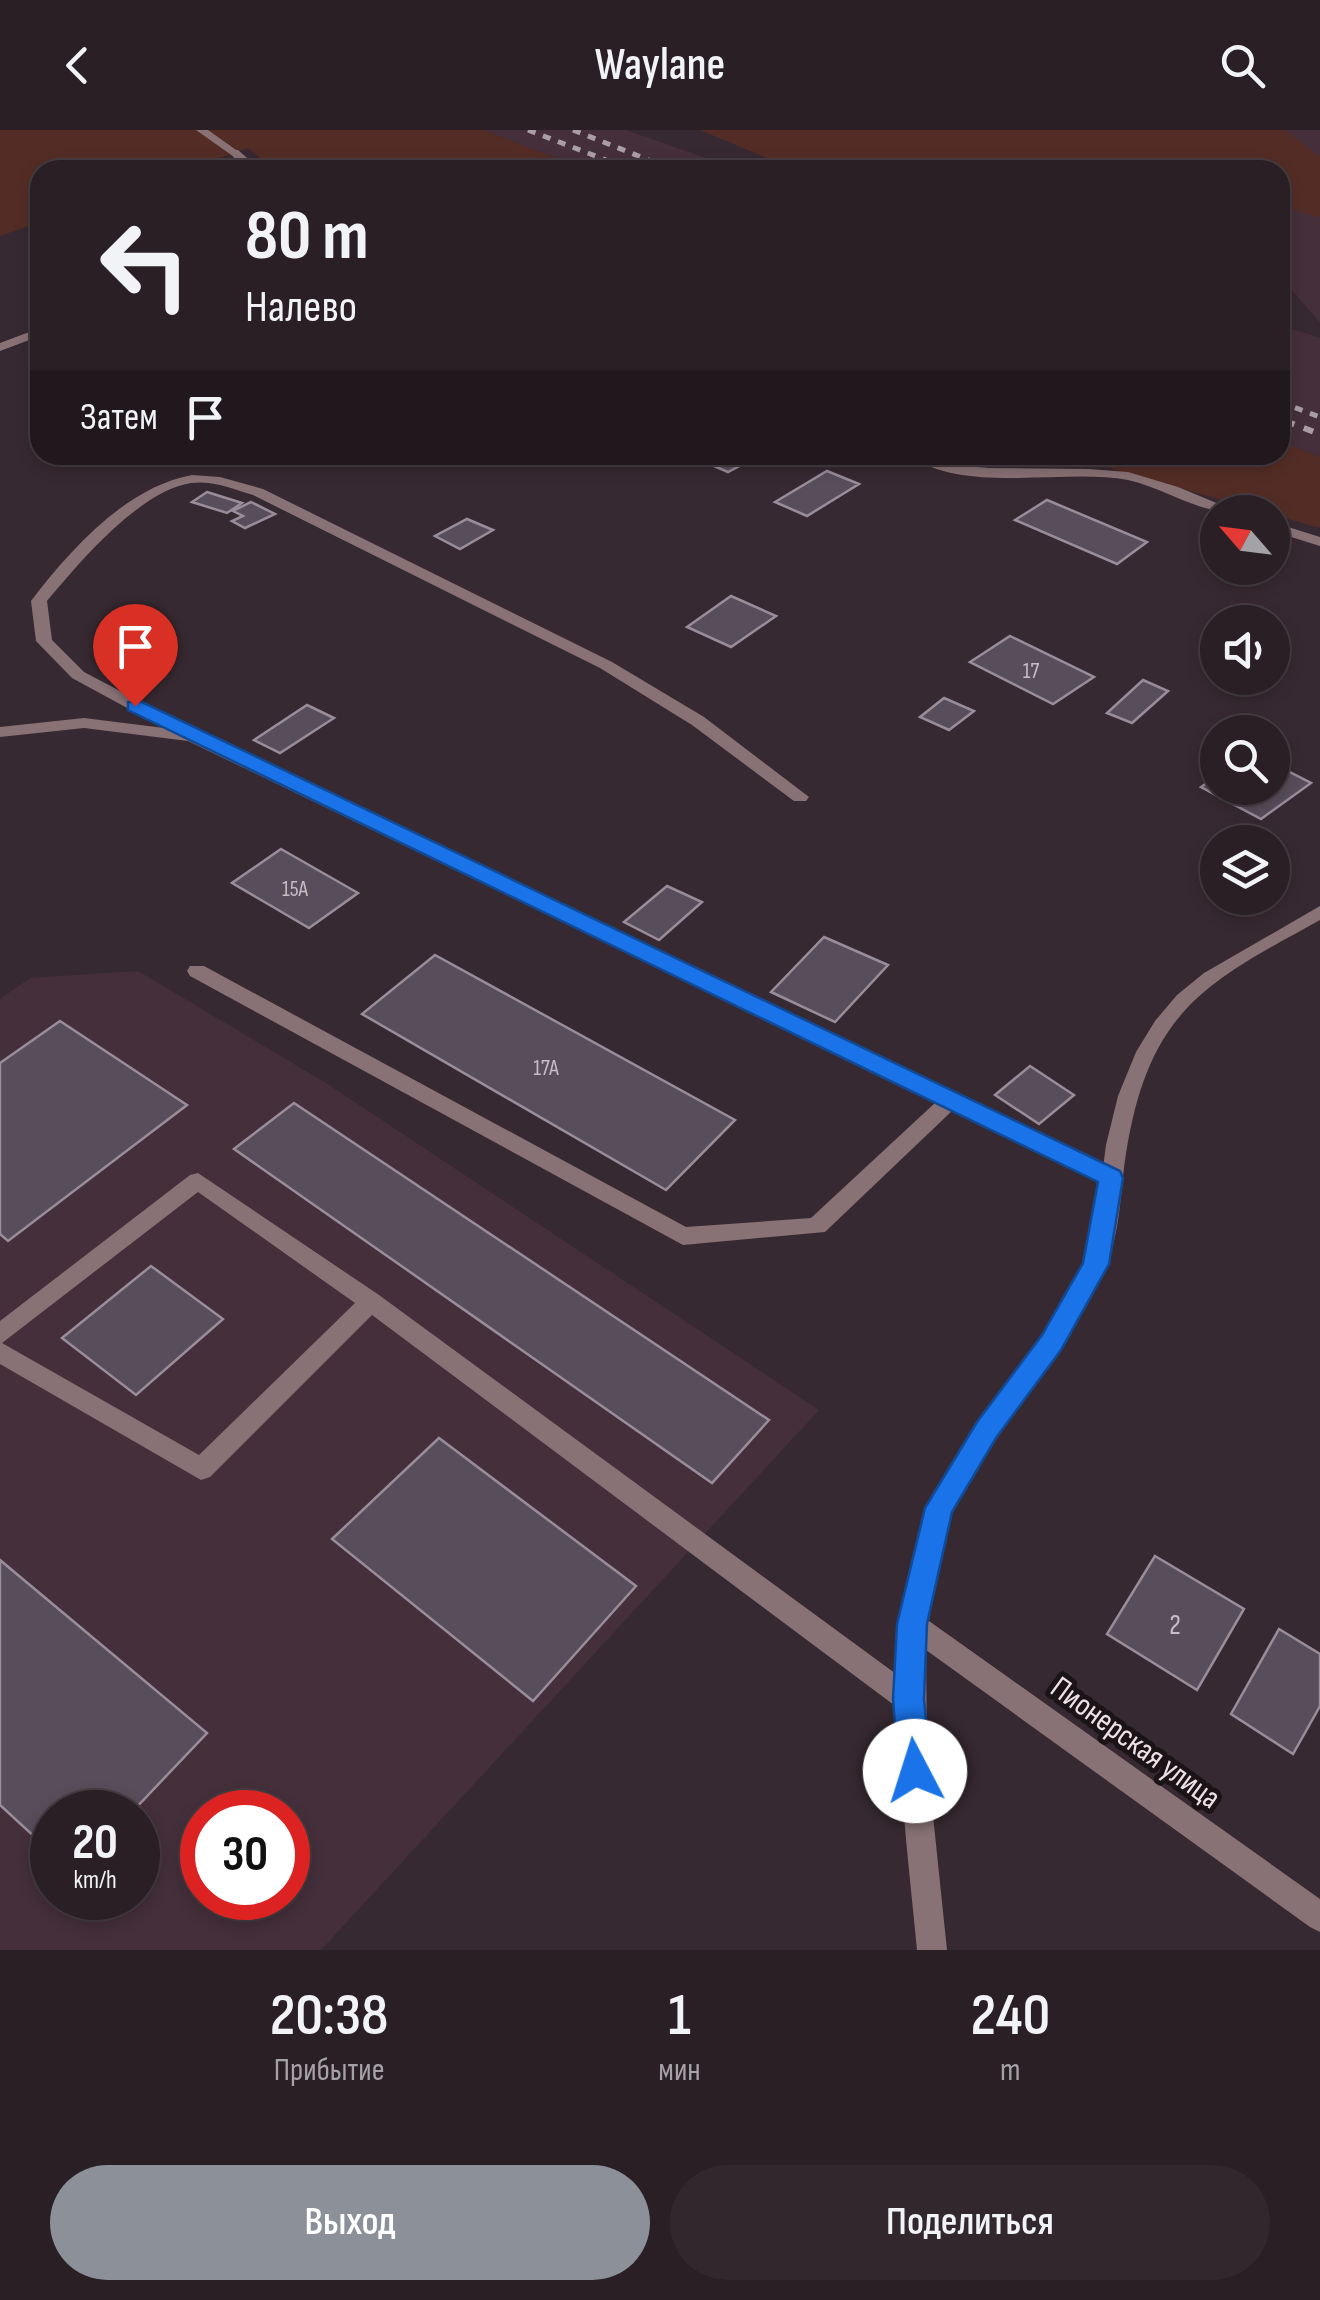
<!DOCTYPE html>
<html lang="ru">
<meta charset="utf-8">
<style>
:root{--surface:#291f25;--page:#31272d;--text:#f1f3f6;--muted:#a5a2a7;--line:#453d42;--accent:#8c9099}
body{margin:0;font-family:"Sofia Sans Condensed",sans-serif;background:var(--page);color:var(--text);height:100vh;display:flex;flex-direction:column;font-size:38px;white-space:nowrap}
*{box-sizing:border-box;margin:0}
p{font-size:32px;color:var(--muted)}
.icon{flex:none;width:55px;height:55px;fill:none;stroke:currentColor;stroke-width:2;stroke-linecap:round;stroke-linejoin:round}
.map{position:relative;height:1820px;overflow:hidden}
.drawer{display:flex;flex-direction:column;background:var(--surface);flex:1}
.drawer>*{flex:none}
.top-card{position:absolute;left:30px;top:30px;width:1260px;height:305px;border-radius:30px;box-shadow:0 5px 15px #0003,0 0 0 2px var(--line);background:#291f25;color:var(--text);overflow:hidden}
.needle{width:65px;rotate:298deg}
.fabs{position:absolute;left:1200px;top:365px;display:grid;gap:20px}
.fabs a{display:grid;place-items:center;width:90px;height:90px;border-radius:50%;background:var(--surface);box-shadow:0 5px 15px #0003,0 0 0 2px var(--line);font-size:50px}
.speed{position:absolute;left:30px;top:1660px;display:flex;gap:20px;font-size:50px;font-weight:700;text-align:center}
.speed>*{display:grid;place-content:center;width:130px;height:130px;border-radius:50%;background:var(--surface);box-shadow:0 5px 15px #0003,0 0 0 2px var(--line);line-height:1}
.speed small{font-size:25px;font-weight:400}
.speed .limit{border:15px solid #d22;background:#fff;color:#111}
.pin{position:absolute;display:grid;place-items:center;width:85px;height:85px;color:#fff;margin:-102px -42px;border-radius:50% 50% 50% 0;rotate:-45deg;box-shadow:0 0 10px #0007}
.pin .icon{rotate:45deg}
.me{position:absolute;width:110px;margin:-55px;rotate:355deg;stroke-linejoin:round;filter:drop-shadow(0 0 8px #0008)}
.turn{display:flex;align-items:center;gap:35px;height:210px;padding:0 50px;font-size:45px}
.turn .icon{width:130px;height:130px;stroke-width:2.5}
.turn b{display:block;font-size:70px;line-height:85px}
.then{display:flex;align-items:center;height:95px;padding:0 50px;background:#0003;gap:20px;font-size:38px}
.eta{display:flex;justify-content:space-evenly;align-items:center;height:170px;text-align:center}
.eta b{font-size:60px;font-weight:600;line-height:70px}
.cta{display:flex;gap:20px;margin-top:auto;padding:20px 50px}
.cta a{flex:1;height:115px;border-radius:60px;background:var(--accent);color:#fff;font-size:40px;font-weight:600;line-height:115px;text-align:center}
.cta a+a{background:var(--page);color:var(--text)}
header{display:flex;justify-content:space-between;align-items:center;height:130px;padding:0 50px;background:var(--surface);font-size:45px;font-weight:600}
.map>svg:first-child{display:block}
.built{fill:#442f3a;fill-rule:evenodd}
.green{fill:#532d25}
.building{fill:#584d5a;stroke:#998d9c;stroke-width:2.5}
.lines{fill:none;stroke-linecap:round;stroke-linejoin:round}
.lane{fill:#897275;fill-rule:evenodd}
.street{fill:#897275;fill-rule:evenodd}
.rail-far1{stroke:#a99ea4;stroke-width:5;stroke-dasharray:8 8;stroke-linecap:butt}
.rail{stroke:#a99ea4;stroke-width:6;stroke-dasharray:10 10;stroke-linecap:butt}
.route{fill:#1a73e8;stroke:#114b97;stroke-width:2.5}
.labels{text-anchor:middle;stroke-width:10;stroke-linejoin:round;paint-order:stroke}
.number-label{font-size:22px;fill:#c7bdc4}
.near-number-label{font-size:28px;fill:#c7bdc4}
.near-street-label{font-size:32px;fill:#ece2e7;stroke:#1a1417}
</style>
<header><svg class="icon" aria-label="back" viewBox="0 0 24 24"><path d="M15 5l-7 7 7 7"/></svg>Waylane<svg class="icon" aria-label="search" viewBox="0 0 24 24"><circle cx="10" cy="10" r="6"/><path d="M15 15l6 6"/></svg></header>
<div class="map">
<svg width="1320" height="1820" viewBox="0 0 1320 1820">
<rect width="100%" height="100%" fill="#372931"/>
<path class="built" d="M 484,0 L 626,0 L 740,40 L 586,40 Z
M 1157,0 L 1320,0 L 1320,193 L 1280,146 L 1280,40 Z
M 1280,195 L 1320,208 L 1320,327 L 1280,311 Z
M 138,841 L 326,953 L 819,1280 L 321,1820 L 0,1820 L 0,869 L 30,848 ZM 52,1682 L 138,1682 L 138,1768 L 52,1768 ZM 202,1682 L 288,1682 L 288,1768 L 202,1768 Z"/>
<path class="green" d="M 0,0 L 484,0 L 586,40 L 274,40 L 248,18 L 185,40 L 40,40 L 40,92 L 0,106 Z
M 700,0 L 1285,0 L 1320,27 L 1320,87 L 1280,77 L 1280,40 L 796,40 Z
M 1280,311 L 1320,327 L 1320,398 L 1106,337 L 962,325 L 1280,325 Z"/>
<path class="building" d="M 710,325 L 760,325 L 728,342 L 700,330 Z
M 827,341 L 859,354 L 807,386 L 775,372 Z
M 207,362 L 242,373 L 227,383 L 192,372 Z
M 1047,370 L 1147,412 L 1117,434 L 1015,390 Z
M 251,372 L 275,384 L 245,398 L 232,391 L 243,386 L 233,381 Z
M 467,389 L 493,400 L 460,419 L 435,406 Z
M 731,466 L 776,486 L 731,517 L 687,497 Z
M 1010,506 L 1094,547 L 1053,574 L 970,532 Z
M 1143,550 L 1168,561 L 1132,593 L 1107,583 Z
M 944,568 L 974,581 L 949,600 L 920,587 Z
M 307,575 L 334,588 L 280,623 L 254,610 Z
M 1272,633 L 1311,653 L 1261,689 L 1201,657 L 1218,645 L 1218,658 L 1272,658 Z
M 281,719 L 358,763 L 309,798 L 232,753 Z
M 667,756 L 702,772 L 659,810 L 624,792 Z
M 824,807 L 888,835 L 835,892 L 771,862 Z
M 435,825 L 735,990 L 666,1060 L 362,884 Z
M 60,891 L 187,975 L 8,1111 L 0,1104 L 0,933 Z
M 1030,936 L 1074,965 L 1039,994 L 995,965 Z
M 294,973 L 769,1290 L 712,1353 L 234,1019 Z
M 151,1136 L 223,1189 L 136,1265 L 62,1208 Z
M 439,1308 L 636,1456 L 533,1571 L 332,1409 Z
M 1155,1426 L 1244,1479 L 1197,1560 L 1107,1504 Z
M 0,1430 L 207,1603 L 132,1682 L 52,1682 L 52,1723 L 0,1675 Z
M 1279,1499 L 1320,1524 L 1320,1576 L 1293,1624 L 1231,1584 Z"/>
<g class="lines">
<path class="lane" d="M 196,0 L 208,0 L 239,22 L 230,24 Z
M 40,198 L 40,206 L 0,221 L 0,213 Z
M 192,345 L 220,347 L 263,359 L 612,532 L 704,587 L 809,667 L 806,671 L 794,671 L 692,595 L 600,538 L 253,365 C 233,359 212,350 191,353 C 139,361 79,433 47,471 L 52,510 L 84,542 L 198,602 L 1119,1042 L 1122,1048 L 1119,1054 L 1103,1054 L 953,980 L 825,1102 L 683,1115 L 190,846 L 187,841 L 190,836 L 204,836 L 686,1097 L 811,1088 L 936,972 L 188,611 L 84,598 L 0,607 L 0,597 L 84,588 L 164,598 L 72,548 L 36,511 L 31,471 C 70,420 126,357 192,345 Z
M 198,1043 L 379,1165 L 918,1560 L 922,1569 L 918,1578 L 908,1582 L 898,1578 L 372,1185 L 210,1347 L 201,1350 L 0,1234 L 0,1191 L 190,1045 ZM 198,1062 L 355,1173 L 199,1325 L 2,1213 Z"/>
<path class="street" d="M 230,20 L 238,20 L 261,40 L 249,40 L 230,24 Z
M 909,325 L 929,325 L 965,336 L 989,338 L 1089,339 L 1128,342 L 1178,357 L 1238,382 C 1201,385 1165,358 1128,350 C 1065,338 963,365 909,325 Z
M 1272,392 L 1320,407 L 1320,416 L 1272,401 Z
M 1320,776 L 1320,790 C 1267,820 1203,849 1168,902 C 1140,943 1129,997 1123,1046 C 1120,1076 1118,1107 1106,1136 C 1070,1226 992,1291 952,1379 C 938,1409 932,1458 929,1491 L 1320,1769 L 1320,1802 L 1310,1797 L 926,1520 L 927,1628 L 947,1820 L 917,1820 C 907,1714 892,1607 902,1501 L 899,1494 L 920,1398 L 931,1369 L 968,1308 L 1054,1191 L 1085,1134 L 1096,1091 L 1106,1015 L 1118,966 L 1136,922 L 1155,891 L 1177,865 L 1204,843 Z"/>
<path class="rail-far1" d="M 528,0 L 632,40
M 573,0 L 674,40
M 1280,272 L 1320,287
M 1280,289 L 1292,293"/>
<path class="rail" d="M 1285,291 L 1320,304"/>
</g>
<path class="route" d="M 128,572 L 142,572 L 1120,1041 L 1123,1048 L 1109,1134 L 1061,1220 L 996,1308 L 952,1382 L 927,1494 L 924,1569 L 931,1641 L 926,1652 L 915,1657 L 904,1652 L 899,1641 L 893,1569 L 897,1494 L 925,1378 L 977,1292 L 1042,1205 L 1083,1133 L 1098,1052 L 128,580 Z"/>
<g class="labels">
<g class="number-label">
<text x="1031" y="548">17</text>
<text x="295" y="766">15А</text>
<text x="546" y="945">17А</text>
</g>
<g class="near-number-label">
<text x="1175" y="1504">2</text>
</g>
<g class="near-street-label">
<text transform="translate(1136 1612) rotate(36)" y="11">Пионерская улица</text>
</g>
</g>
</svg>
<div class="fabs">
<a><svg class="needle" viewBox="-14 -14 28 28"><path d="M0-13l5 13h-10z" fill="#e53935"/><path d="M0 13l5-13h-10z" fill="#a5a2a7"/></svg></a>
<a><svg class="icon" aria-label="sound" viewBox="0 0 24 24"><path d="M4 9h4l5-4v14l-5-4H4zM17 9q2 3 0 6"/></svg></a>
<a><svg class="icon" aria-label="search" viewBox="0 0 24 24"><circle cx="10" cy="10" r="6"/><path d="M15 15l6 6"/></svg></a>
<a><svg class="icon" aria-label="layers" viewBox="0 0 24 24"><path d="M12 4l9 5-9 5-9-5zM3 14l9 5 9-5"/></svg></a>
</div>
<div class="speed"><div>20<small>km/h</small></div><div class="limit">30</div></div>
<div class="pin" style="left:135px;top:576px;background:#d93025"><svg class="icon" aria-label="arrive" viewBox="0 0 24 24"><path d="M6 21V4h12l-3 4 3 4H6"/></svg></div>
<svg class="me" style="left:915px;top:1641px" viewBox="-20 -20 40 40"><circle r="19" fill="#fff"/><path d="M0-13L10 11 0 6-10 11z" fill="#1a73e8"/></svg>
<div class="top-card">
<div class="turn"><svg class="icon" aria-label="left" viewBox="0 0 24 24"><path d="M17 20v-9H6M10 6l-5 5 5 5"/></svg><div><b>80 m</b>Налево</div></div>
<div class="then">Затем<svg class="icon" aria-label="arrive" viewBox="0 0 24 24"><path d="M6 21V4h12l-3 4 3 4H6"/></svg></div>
</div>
</div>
<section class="drawer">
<div class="eta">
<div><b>20:38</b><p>Прибытие</p></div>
<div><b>1</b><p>мин</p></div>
<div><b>240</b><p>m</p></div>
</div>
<div class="cta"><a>Выход</a><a>Поделиться</a></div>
</section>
